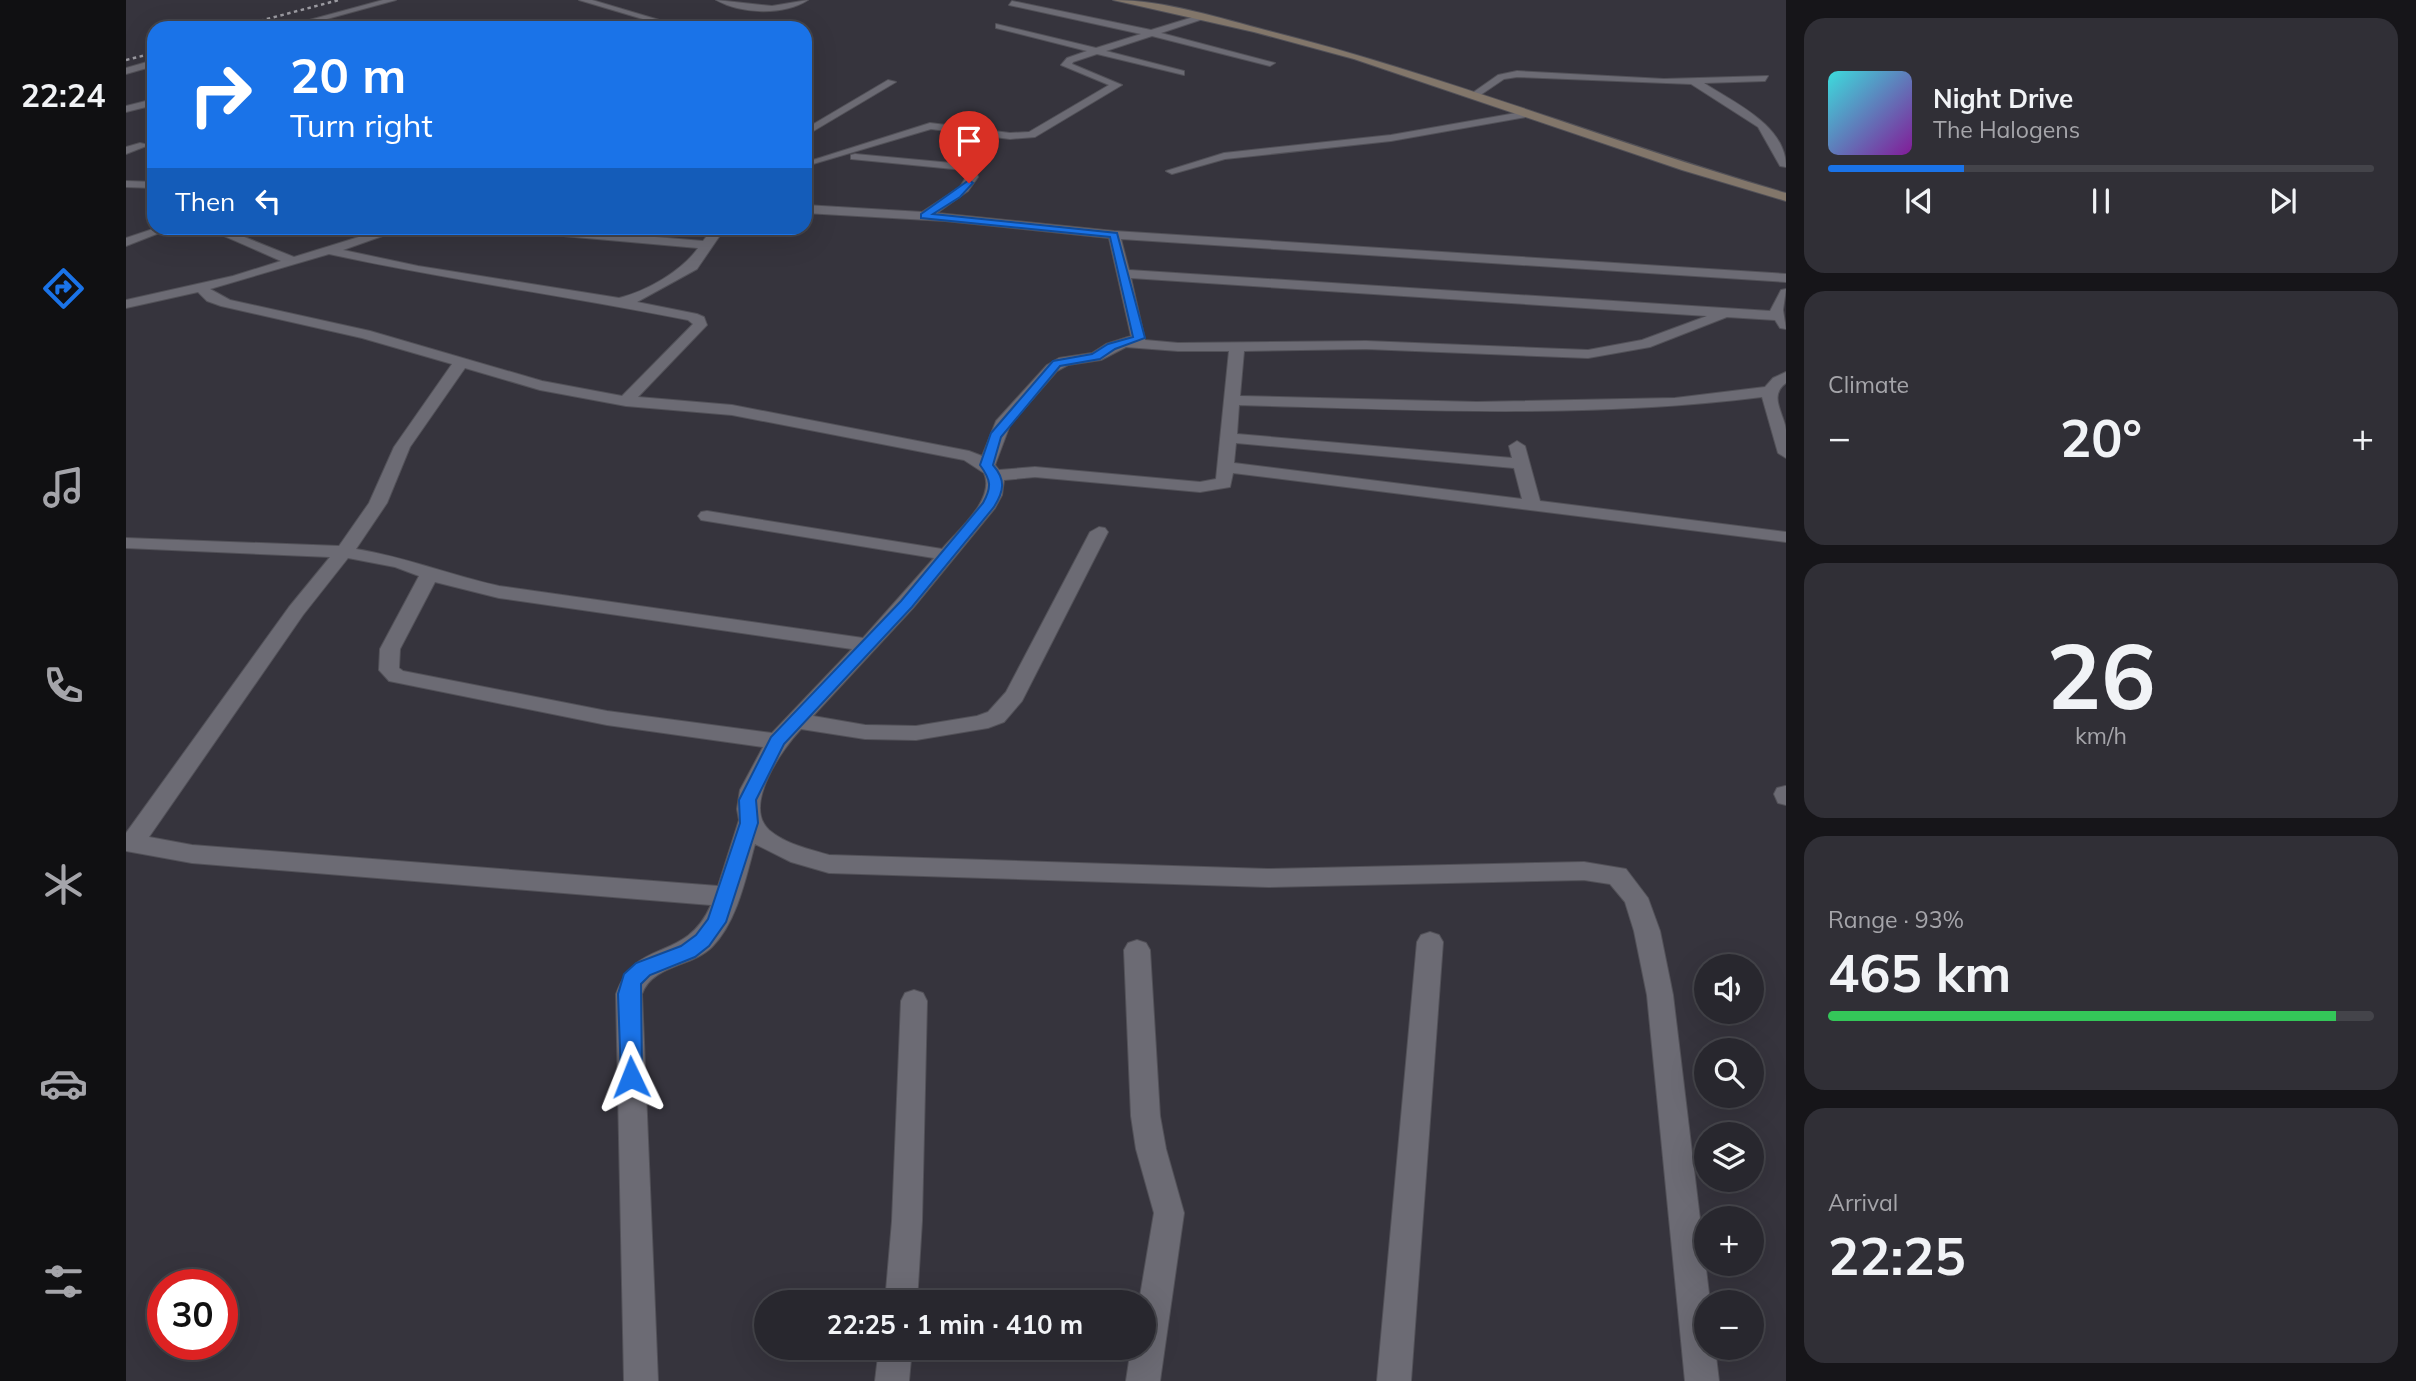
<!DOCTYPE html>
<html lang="en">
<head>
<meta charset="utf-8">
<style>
  :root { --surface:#28272e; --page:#302f36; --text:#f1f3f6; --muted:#a5a5aa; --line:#44444a; --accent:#1a73e8 }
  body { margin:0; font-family:Mulish,sans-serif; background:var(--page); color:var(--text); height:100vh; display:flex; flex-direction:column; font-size:26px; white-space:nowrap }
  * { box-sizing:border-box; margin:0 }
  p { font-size:23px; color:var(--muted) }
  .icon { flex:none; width:38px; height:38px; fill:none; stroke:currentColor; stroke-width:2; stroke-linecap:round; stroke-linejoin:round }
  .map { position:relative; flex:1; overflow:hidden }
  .panel { display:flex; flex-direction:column; gap:18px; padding:18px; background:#161519; width:630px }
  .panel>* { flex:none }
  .top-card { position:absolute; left:21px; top:21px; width:665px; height:214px; border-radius:21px; box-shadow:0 7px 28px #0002,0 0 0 2px var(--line); background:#1a73e8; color:#fff; overflow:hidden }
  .tools { position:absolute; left:1568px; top:954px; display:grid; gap:14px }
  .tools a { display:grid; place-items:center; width:70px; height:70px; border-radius:50%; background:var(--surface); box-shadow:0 7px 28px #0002,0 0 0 2px var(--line); font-size:35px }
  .speed { position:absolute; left:21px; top:1269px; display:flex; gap:14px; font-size:35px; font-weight:700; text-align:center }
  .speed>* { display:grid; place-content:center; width:91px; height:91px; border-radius:50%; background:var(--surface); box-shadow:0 7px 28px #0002,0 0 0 2px var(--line); line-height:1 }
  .speed .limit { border:10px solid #d22; background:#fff; color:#111 }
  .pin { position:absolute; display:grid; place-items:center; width:60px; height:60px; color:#fff; margin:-72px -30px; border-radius:50% 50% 50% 0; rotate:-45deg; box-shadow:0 0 7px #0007 }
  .pin .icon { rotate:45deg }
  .me { position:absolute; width:77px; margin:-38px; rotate:358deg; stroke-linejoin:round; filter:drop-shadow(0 0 5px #0008) }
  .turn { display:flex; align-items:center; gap:24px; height:147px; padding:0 28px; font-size:32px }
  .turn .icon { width:91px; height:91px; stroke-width:2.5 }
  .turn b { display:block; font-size:49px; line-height:60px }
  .then { display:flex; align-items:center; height:66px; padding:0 28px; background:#0003; gap:14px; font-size:26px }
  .big { font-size:52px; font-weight:700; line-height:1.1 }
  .panel .card { flex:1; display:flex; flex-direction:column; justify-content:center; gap:10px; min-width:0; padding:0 24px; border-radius:21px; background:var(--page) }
  .panel .dial { align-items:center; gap:0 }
  .dial b { font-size:91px; line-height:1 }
  .song { display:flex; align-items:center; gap:21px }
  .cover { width:84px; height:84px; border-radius:10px; background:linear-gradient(135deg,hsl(180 70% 55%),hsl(290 70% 35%)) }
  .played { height:7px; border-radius:4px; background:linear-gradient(90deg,var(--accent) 25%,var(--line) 25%) }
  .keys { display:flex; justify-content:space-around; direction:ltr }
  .heat { display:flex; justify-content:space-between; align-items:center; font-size:38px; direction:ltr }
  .charge { height:10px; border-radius:5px; background:linear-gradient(90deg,#34c759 93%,var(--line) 0) }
  .trip { position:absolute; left:628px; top:1290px; width:402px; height:70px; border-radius:35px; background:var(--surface); box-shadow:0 7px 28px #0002,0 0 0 2px var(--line); font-weight:700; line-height:70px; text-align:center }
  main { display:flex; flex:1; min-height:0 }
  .tab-bar { display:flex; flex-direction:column; width:126px; justify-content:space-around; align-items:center; background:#101012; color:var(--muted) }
  .tab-bar .icon { width:49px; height:49px }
  .tab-bar .active { color:var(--accent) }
  .tab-bar b { font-size:32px; color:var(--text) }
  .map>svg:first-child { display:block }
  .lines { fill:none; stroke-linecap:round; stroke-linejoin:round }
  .street-casing { stroke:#525158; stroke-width:2 }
  .secondary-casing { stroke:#525158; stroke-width:2 }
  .street { fill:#6c6b74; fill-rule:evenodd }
  .secondary { fill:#82766a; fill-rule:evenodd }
  .rail { stroke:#9b9aa1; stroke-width:2.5; stroke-dasharray:3.5 3.5; stroke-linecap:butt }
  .route { fill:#1a73e8; stroke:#114b97; stroke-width:2 }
</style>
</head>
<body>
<main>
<nav class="tab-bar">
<b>22:24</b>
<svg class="icon active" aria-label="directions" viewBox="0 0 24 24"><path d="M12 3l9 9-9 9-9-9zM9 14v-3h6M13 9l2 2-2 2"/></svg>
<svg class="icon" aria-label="music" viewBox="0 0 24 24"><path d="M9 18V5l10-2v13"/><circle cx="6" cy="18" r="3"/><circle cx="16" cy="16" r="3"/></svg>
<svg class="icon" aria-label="phone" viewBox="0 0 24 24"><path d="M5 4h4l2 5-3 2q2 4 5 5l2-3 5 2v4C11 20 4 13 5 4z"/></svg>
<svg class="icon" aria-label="climate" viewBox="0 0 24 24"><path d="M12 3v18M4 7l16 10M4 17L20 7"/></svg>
<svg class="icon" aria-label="car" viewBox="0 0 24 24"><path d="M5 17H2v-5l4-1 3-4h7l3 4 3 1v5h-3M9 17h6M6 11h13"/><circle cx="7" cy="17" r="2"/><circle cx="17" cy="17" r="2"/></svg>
<svg class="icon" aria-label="filters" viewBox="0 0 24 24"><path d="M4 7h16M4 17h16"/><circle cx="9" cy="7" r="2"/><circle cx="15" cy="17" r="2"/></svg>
</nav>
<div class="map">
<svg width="1660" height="1381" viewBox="0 0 1660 1381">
  <rect width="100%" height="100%" fill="#36343d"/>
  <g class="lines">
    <defs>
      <g id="street">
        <path d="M257,0H270L168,28H154Z"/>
        <path d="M453,0H466L560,28H547Z"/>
        <path d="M590,0L646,6L682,0C657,16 615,14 590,0Z"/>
        <path d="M886,1L1025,30L1074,15L1077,19L1035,33L1149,63L1144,66L1026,36L980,51L1058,71V75L971,54L947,62L946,64L996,85L909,137L884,139L805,129L687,164V160L804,123L884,133L903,132L983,85L935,65L941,58L961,51L870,28V24L970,48L1015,34L883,5Z"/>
        <path d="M28,60V66L0,74V68Z"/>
        <path d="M1391,71L1538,79L1642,76L1639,81L1578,83C1608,103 1660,125 1660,167L1654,166L1632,127L1565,84L1391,77L1378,79L1350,98L1342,96L1372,75Z"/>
        <path d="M762,80L770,82L679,136V129Z"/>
        <path d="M28,99V105L0,112V106Z"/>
        <path d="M1401,111L1405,116L1265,141L1099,159L1046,174L1040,171L1098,153L1265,135Z"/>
        <path d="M14,143L23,145L0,154V147Z"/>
        <path d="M729,154L847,165L852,177L842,191L811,213L988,231L1660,274V282L995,239L1003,270L1644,311L1655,290L1660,289L1657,310L1660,329L1654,328L1649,320L1601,317L1524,347L1462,358L1240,349L1118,351L1114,396L1351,402L1549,398L1639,387L1647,378L1660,372V383C1642,396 1658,413 1660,430C1660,439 1660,449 1660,458L1652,453L1636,397C1462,419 1288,410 1113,405L1111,434L1386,458L1383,446L1391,441L1399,446L1414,501L1660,532V542L1107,473L1104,487L1074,492L909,477L878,480L876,495L869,508L787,608L687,716L739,725L790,726L851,716L862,712L880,692L964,532L973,527L979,528L982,532L896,701L878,722L862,728L790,740L739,739L675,729C657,748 616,805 643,830C659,844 683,849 703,855L1142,869L1458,862L1500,869L1522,898L1534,931L1547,995L1584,1302H1580V1348H1589L1593,1381H1559L1521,995L1508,931L1499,902L1484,884L1458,880L1142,887L703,873L665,862L629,844C620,877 611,922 586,947C566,967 526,965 516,994L532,1381H498L490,994C510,936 559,964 585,905L66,863L0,851V833L163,607L204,557L0,548V538L213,546L243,503L268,447L326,364L236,338L95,306L81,301L72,292L0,308V300L107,276L155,261L80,228H96L168,257L262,228H279L217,250L292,266L493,298C521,291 556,271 572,248L426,235L422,234V228L577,241L587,228H599L571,269L511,302L571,314L578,317L581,325L512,397L606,405L843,451L856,456L870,421L921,365L933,358L966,353L980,344L1005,336L983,238L819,221L679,213V205L796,212L834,187L840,177L838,170L725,159V155ZM203,254C322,280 443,296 562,320L567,324L496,396L416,381L244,331L104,300L84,289ZM1005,278L1581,316L1516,340L1462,350L1240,341L1052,343L1019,340ZM1000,347L1052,351H1103L1090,479L1074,482L909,467L873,470L869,465L884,425L931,371L942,365L975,360ZM339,368L414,390L500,406L606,415L838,460L858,473C870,499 831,531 816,549L581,511L575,512L572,516L575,520L581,521L808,558L737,638L373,586C324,575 279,557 230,549L261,503L284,447ZM1110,443L1388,468L1396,499L1108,463ZM222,558L269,567L293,576L254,649L253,670L263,681L481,725L637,747L614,790L611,809L613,820L592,886L66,845L23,837L177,615ZM309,582L373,598L726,649L646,733L481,711L277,671L273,668L274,649Z"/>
        <path d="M0,181L28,182V188L0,187Z"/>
        <path d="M30,228H46L0,246V238Z"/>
        <path d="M1659,786H1660V805L1652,803L1648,794L1651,788Z"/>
        <path d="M1304,932L1313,935L1317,942L1285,1381H1251L1291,942L1295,935Z"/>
        <path d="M1011,940L1020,943L1024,950L1034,1116L1040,1149L1058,1213L1034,1381H1000L1005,1348H1018V1302H1013L1028,1213L1010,1149L1005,1116L998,950L1002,943Z"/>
        <path d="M788,990L797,993L801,1001L796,1221L791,1302H759L766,1221L775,1001L779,993Z"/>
        <path d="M753,1348H786L783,1381H749Z"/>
      </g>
      <path id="secondary" d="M987,0C1038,0 1093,18 1143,31C1318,75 1486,143 1660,193V201L1556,170L1228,59L1128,32Z"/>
    </defs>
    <use href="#street" class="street-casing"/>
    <use href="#secondary" class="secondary-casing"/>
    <use href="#street" class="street"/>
    <use href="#secondary" class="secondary"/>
    <g class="rail">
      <path d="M107,28L213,0"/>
      <path d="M0,60L28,53"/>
    </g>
  </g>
  <path class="route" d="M843,180L847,183L834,197L807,214L991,233L1019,338L989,349L974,359L934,366L875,437L867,465C880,480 878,491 868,507L786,607L658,744L630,800L632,823L600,922L583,946L569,957L524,975L515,984L516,1077L513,1083L505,1086L498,1083L495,1077L492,994L498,974L510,963L555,946L570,935L582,919L614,823L613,800L645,737L775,601L857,503C866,487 865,480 854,465L865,433L927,361L966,354L982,344L1007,337L984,237L795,218V214Z"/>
</svg>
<div class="tools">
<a><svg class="icon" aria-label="sound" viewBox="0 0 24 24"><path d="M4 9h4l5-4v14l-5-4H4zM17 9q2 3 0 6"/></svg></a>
<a><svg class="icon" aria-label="search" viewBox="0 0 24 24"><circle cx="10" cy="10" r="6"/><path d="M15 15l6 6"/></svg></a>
<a><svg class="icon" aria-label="layers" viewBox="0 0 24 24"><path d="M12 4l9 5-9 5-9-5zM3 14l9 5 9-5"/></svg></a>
<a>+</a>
<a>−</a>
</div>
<div class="speed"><div class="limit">30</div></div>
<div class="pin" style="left:843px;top:183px;background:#d93025"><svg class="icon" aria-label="arrive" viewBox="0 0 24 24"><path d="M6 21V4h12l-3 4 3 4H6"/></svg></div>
<svg class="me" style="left:505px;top:1077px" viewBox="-20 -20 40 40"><path d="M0-17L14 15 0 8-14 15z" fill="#1a73e8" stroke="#fff" stroke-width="4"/></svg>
<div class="trip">22:25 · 1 min · 410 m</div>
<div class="top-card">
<div class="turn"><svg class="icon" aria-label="right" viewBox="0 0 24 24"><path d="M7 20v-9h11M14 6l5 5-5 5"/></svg><div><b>20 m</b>Turn right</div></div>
<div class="then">Then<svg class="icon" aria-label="left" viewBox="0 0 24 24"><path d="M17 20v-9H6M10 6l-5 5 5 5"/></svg></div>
</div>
</div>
<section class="panel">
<div class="card">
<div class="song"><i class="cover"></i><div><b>Night Drive</b><p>The Halogens</p></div></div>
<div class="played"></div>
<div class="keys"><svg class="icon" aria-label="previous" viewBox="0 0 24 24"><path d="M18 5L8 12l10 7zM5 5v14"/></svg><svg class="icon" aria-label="pause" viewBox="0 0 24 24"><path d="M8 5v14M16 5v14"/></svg><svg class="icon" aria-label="next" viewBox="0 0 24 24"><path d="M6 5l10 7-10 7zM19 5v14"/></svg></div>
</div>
<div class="card"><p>Climate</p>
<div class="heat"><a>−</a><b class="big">20°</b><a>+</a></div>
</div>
<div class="card dial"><b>26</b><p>km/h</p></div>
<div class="card"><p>Range · 93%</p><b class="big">465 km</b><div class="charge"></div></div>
<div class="card"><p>Arrival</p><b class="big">22:25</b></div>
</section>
</main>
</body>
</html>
